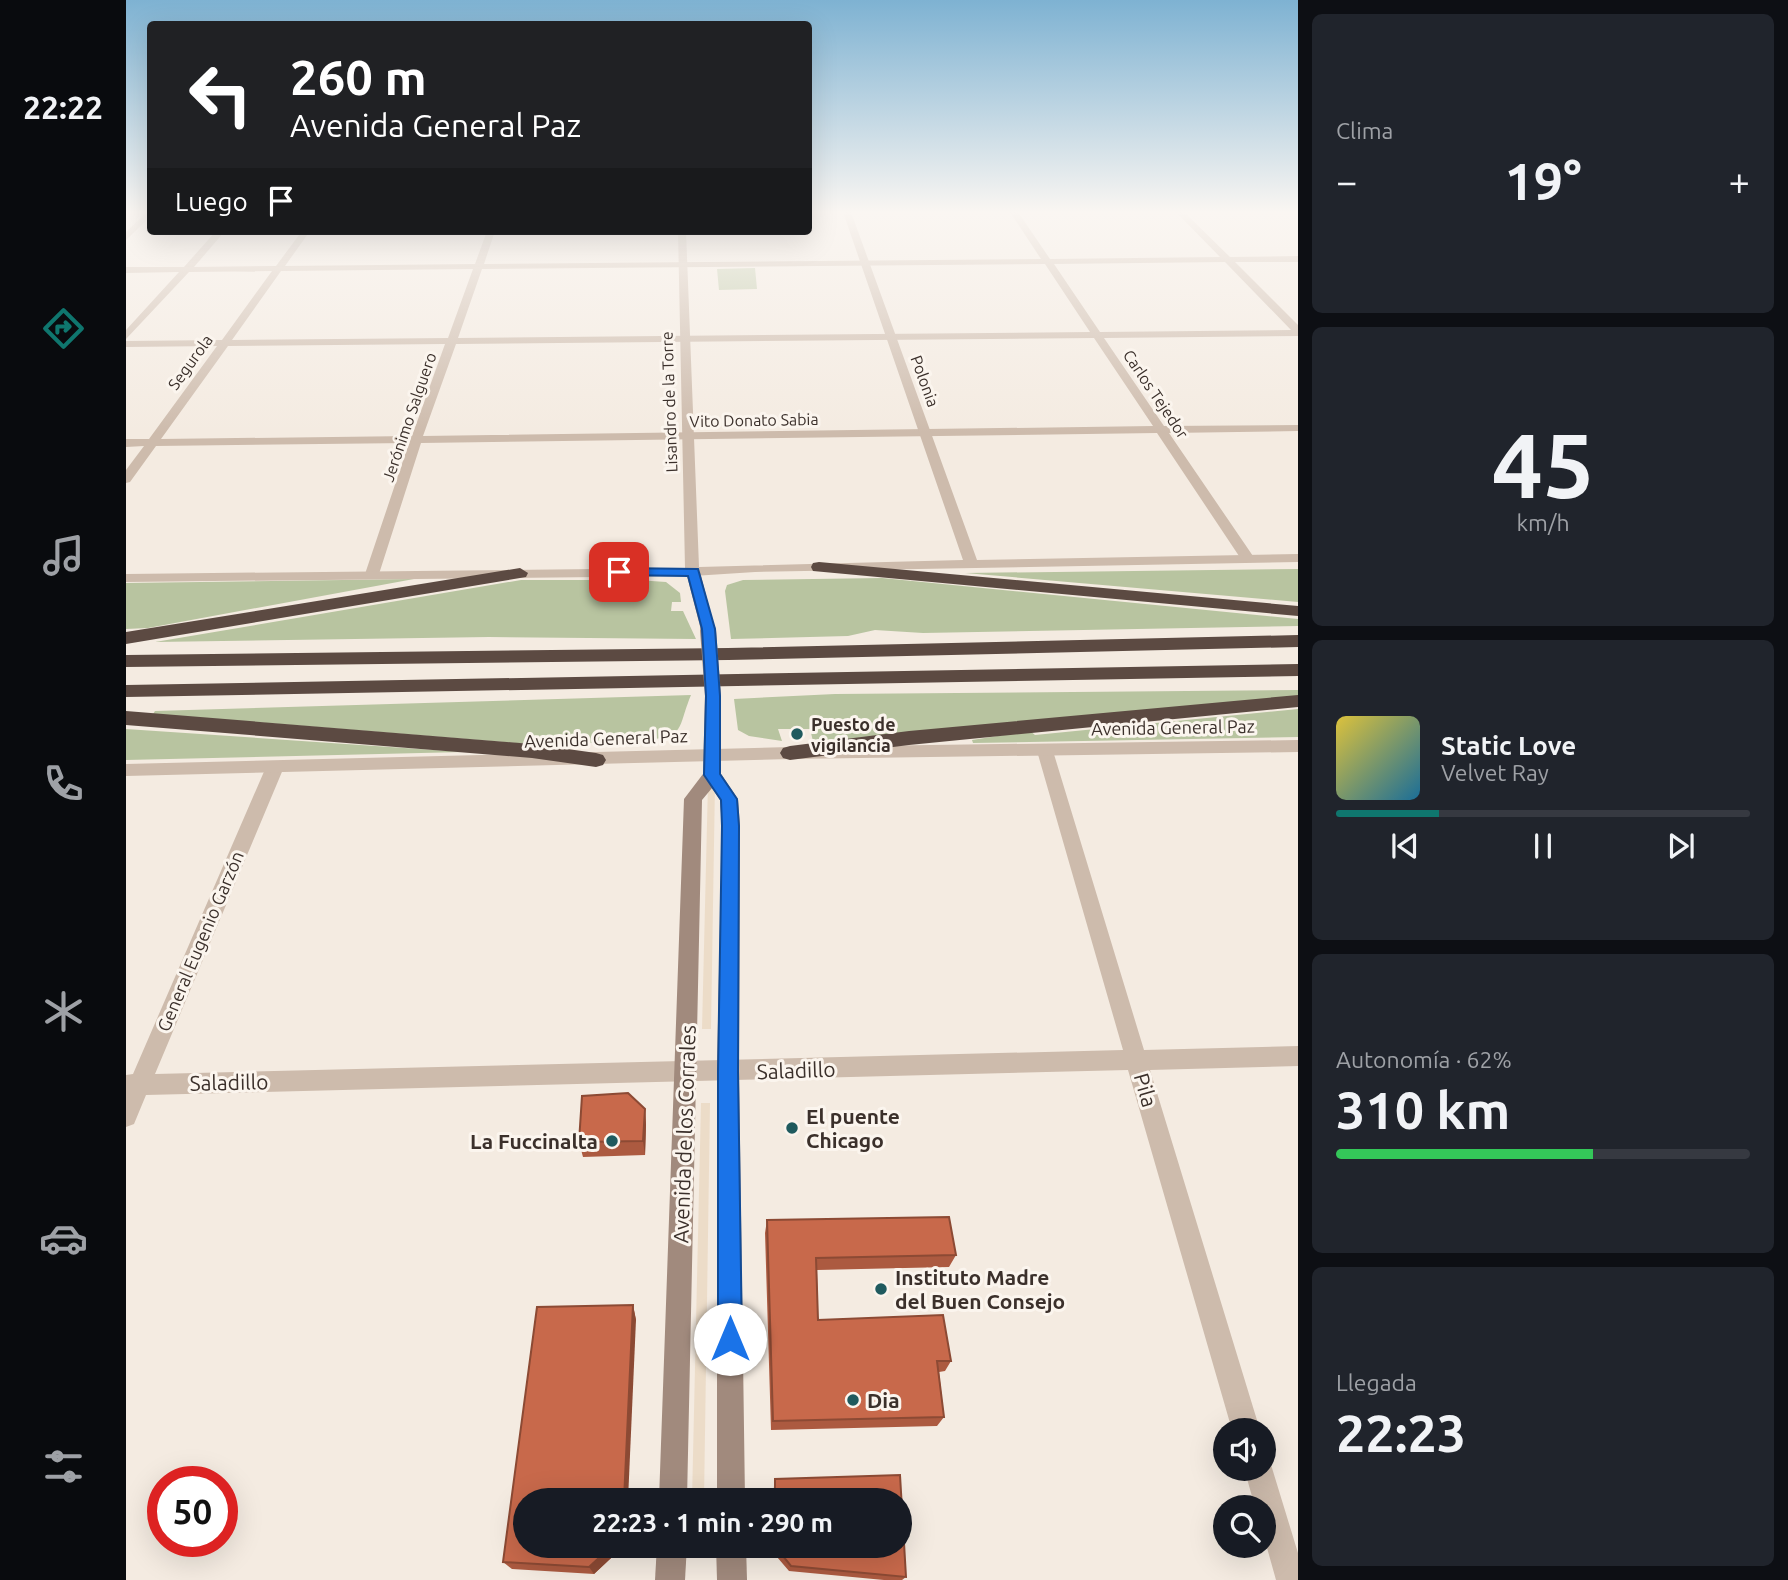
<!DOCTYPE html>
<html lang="es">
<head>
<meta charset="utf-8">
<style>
  :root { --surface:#171b24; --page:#20242c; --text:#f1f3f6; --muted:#9ea1a6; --line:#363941; --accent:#0f766e }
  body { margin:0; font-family:Ubuntu,sans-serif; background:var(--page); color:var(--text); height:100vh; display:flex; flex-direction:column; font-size:26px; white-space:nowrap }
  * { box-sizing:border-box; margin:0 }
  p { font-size:23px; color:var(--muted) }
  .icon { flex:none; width:38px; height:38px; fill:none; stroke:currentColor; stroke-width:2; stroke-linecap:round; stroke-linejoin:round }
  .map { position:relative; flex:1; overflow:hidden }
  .details { display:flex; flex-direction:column; gap:14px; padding:14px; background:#0d0f14; width:490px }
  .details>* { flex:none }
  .guide { position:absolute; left:21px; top:21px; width:665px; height:214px; border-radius:7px; box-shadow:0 7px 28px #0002; background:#202124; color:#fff; overflow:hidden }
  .buttons { position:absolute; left:1087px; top:1418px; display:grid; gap:14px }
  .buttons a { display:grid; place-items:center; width:63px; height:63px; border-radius:50%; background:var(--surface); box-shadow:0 7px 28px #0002; font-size:35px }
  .speed { position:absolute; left:21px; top:1466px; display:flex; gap:14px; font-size:35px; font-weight:700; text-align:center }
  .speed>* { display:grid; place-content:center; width:91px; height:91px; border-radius:50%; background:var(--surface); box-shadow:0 7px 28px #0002; line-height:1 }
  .speed .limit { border:10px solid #d22; background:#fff; color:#111 }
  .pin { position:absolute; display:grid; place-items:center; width:60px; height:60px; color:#fff; margin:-30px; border-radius:14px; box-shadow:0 4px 10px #0006 }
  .me { position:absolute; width:77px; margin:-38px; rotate:0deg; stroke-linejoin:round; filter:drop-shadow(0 0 5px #0008) }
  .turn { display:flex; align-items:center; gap:24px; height:147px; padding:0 28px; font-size:32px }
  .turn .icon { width:91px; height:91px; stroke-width:2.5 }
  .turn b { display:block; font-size:49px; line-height:60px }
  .then { display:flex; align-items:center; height:66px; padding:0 28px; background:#0003; gap:14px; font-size:26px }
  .big { font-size:52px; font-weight:600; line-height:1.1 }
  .details .tile { flex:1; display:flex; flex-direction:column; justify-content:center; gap:10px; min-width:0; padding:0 24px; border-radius:10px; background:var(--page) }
  .details .dial { align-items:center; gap:0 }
  .dial b { font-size:91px; line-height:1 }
  .song { display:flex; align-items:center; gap:21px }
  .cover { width:84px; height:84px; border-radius:10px; background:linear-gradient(135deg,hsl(50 70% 55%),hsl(200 70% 35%)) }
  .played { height:7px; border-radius:4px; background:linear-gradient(90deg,var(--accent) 25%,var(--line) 25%) }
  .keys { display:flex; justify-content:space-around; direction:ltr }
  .heat { display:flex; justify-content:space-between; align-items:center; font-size:38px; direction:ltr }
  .charge { height:10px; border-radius:5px; background:linear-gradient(90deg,#34c759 62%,var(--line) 0) }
  .trip { position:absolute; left:387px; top:1488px; width:399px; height:70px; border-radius:35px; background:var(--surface); box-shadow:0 7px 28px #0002; font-weight:600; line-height:70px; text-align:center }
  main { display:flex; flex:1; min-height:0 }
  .dock { display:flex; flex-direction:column; width:126px; justify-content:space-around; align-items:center; background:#090b0e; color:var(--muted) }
  .dock .icon { width:49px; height:49px }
  .dock .on { color:var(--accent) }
  .dock b { font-size:32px; color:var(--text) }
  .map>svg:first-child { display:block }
  .green { fill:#b8c4a0 }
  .plaza { fill:#ecdcc8 }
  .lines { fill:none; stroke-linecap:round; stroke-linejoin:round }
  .minor { fill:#cdbbac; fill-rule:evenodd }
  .tertiary { fill:#cdbbac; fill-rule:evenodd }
  .secondary { fill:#a18a7d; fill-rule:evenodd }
  .motorway { fill:#5c4a42; fill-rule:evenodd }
  .secondary-bridge { stroke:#a18a7d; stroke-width:16 }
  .wall { fill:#ac5a40 }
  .shaded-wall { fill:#8c4a34 }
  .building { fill:#c8694b; stroke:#8c4a34; stroke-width:2 }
  .route { fill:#1a73e8; stroke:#114b97; stroke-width:2 }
  .poi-dot { fill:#1f5a5e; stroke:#fbf5ee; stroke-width:2.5 }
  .labels { text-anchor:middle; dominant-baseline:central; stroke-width:6; stroke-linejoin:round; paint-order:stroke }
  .far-street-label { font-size:16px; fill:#3b302b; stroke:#fbf5ee }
  .poi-label { font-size:18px; font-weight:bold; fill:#3b302b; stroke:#fbf5ee; text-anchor:start }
  .street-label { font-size:18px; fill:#3b302b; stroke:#fbf5ee }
  .near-street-label { font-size:21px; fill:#3b302b; stroke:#fbf5ee }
  .near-poi-label { font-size:21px; font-weight:bold; fill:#3b302b; stroke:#fbf5ee; text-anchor:start }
</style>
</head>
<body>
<main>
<nav class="dock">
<b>22:22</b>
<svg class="icon on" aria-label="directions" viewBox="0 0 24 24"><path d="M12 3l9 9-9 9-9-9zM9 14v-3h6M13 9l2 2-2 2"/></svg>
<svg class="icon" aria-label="music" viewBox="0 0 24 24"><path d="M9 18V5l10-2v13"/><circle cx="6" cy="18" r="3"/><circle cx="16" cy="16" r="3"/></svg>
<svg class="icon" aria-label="phone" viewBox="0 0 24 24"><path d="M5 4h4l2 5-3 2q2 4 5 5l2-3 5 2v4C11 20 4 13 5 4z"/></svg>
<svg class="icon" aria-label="climate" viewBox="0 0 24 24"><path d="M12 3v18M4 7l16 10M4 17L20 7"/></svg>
<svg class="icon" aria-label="car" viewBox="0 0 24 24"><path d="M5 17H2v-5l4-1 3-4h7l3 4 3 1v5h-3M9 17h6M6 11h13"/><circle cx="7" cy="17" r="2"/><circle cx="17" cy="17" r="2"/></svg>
<svg class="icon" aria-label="filters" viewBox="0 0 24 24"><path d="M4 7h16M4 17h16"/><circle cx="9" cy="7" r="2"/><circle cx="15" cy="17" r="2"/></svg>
</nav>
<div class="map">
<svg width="1172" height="1580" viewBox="0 0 1172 1580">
  <rect width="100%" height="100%" fill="#f4ebe1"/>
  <g class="green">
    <path d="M629,268L631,289L593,290L591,269Z"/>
    <path d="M1172,569V602L839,573Z"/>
    <path d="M756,578L1172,619V626L797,633L749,630L722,636L605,639L599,591L601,585L617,580Z"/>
    <path d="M288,579L22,628L0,629V583Z"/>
    <path d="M395,580H511L540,582L554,593L555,602H546L545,611H557L570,639L363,637L29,642Z"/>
    <path d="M1172,690V696L701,741H687L684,729H652L656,741L623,736L612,730L608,699L709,694Z"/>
    <path d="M565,695C551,729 560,737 519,740L518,743H390L27,714L29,711Z"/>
    <path d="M1172,709V737L847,743L846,740L904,731L909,735Z"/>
    <path d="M0,729L337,752L0,760Z"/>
  </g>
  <g class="plaza">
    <path d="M582,783H589L585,1029H576Z"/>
    <path d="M575,1103H584L578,1500H566Z"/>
  </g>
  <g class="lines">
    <g class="minor">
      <path d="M21,212H24V217L0,240V232Z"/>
      <path d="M884,212H892L924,259L1094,257L1050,212H1058L1104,257L1172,256V262H1109L1172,325V336L978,338L1038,426L1172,425V431L1043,433L1129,559L1127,562H1117L1031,433L295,443L253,574L246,578L239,574L283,443L30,446L4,482L0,483V470L18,446L0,447V439H23L91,346L0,347V341L96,340L146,271L63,272L0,339V330L53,272L0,273V267H58L90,231H99L68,267L150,266L176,231H184L159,266L349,264L361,231H369L358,264L915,259ZM1099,262L1165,330L974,332L928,264ZM919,264L964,332L332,338L356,269ZM347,269L322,338L106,340L155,271ZM968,338L1027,426L297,436L330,344ZM319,344L286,436L35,439L102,346Z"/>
      <path d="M919,745L927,751L1018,1050L1172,1046V1066L1024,1070L1134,1430H1106L1002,1070L20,1095L8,1124L0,1127V1075L7,1074L140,767L149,761L158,767L29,1074L997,1050L911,751Z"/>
      <path d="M1138,1456L1142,1458L1146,1468L1172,1553V1580H1150L1138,1537V1507H1129L1118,1468H1138Z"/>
    </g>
    <g class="tertiary">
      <path d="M717,212H725L851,560L1172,554V562L629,572L567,576L0,582V574L559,568L552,231H560L573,567L837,560Z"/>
      <path d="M1172,740V752L664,759L0,776V764L664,747Z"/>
    </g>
    <g class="secondary">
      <path d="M567,568L574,572L589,630L587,633H577L575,630L560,572Z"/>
      <path d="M587,691L595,696V774L612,799L614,826L613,1071L619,1500H591V1071L596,826L594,800L586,788L576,800L561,1500H533L558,799L577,774L579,696Z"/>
      <path d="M531,1545H561L559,1580H529Z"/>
      <path d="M590,1545H620L621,1580H591Z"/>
    </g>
    <g class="motorway">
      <path d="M693,562L1172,606V616L687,571L685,567L687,563Z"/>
      <path d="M394,568L402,573L400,577L0,644V632Z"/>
      <path d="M1172,635V647L602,660L0,667V655L602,648Z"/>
      <path d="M1172,664V676L0,697V685Z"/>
      <path d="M1172,695V707L783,745L664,760L657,758L654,753L657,748L664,746L783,731Z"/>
      <path d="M0,711L406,744L470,753L477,755L480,760L477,765L470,767L406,758L0,725Z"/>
    </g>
    <path class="secondary-bridge" d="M582,630L587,696"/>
  </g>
  <g class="wall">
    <path d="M519,1109L520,1125L519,1155L457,1157L453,1142Z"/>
    <path d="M641,1220L830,1255L823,1267L691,1270L692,1320L825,1361L819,1371L813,1372L818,1417L811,1426L645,1430L639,1233Z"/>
    <path d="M507,1305L510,1320L399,1545H499L468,1574L386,1569L377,1562Z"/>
    <path d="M774,1475L780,1577L776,1580H758L663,1571L645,1550L646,1545H774V1500H647L648,1486L649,1479Z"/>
  </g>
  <g class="shaded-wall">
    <path d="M519,1109L520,1125L519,1155L517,1141Z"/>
    <path d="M507,1305L510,1320L502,1500H498Z"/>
    <path d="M487,1545H499L468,1574L463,1567Z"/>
  </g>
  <g class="building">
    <path d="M502,1093L519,1109L517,1141L453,1142L456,1096Z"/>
    <path d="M823,1217L830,1255L690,1258L692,1320L817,1315L825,1361H811L818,1417L647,1421L641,1220Z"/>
    <path d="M507,1305L498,1500H399V1545H487L463,1567L377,1562L411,1307Z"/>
    <path d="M774,1475L780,1577L665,1566L648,1545H774V1500H649V1479Z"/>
  </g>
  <linearGradient id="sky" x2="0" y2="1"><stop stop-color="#7eb2d2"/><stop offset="0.49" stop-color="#faf6f2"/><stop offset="1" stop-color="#faf6f2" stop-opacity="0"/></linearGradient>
  <rect width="1172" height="433" fill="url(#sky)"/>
  <path class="route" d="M493,568L572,569L589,629L594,696V774L611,799L613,826L612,1072L616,1339L612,1348L604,1351L595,1348L592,1339V1072L596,826L595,800L578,775L580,696L576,629L562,576L488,575L486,572Z"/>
  <g class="poi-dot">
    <circle cx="671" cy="734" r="7"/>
    <circle cx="666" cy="1128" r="7"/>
    <circle cx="486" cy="1141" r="7"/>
    <circle cx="755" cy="1289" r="7"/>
    <circle cx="727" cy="1400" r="7"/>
  </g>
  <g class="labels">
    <g class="far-street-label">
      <text transform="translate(64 362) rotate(-54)">Segurola</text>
      <text transform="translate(799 381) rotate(70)">Polonia</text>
      <text transform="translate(1030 394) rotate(56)">Carlos Tejedor</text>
      <text transform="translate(543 402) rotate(-92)">Lisandro de la Torre</text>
      <text transform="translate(283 417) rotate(-71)">Jerónimo Salguero</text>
      <text transform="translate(628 420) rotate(-1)">Vito Donato Sabia</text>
    </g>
    <g class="poi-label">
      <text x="685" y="724">Puesto de<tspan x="685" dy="21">vigilancia</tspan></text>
    </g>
    <g class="street-label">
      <text transform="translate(1047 727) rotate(-1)">Avenida General Paz</text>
      <text transform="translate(480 738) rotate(-2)">Avenida General Paz</text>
      <text transform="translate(74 941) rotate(-67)">General Eugenio Garzón</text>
    </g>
    <g class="near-street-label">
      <text transform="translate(670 1070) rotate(-2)">Saladillo</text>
      <text transform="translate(103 1082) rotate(-1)">Saladillo</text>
      <text transform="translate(1020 1090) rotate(74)">Pila</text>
      <text transform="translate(558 1134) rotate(-88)">Avenida de los Corrales</text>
    </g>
    <g class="near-poi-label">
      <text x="680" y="1116">El puente<tspan x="680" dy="24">Chicago</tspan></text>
      <text x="472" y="1141" text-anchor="end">La Fuccinalta</text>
      <text x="769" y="1277">Instituto Madre<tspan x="769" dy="24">del Buen Consejo</tspan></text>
      <text x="741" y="1400">Dia</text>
    </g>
  </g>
</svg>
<div class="buttons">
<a><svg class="icon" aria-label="sound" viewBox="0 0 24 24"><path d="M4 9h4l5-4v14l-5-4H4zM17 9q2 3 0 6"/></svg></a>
<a><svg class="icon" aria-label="search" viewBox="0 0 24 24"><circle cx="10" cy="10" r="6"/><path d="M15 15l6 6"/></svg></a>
</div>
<div class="speed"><div class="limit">50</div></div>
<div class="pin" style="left:493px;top:572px;background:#d93025"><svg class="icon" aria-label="arrive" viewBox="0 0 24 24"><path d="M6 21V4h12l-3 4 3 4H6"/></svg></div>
<svg class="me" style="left:604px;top:1339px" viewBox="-20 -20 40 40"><circle r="19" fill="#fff"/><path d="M0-13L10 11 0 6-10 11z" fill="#1a73e8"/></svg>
<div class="trip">22:23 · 1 min · 290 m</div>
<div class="guide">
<div class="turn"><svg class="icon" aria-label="left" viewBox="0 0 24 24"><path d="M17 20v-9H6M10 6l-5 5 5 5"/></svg><div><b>260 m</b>Avenida General Paz</div></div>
<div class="then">Luego<svg class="icon" aria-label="arrive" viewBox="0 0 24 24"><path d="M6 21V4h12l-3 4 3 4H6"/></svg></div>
</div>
</div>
<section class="details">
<div class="tile"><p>Clima</p>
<div class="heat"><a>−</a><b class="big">19°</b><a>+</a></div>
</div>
<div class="tile dial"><b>45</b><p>km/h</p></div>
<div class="tile">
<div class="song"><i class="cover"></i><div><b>Static Love</b><p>Velvet Ray</p></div></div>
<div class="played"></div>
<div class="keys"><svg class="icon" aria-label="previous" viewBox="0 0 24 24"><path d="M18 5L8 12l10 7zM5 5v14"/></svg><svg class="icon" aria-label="pause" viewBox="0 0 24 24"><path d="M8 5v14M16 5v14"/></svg><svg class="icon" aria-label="next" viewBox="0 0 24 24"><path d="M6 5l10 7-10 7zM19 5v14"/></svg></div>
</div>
<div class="tile"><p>Autonomía · 62%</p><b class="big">310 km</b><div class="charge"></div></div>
<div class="tile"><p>Llegada</p><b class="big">22:23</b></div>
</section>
</main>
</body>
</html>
